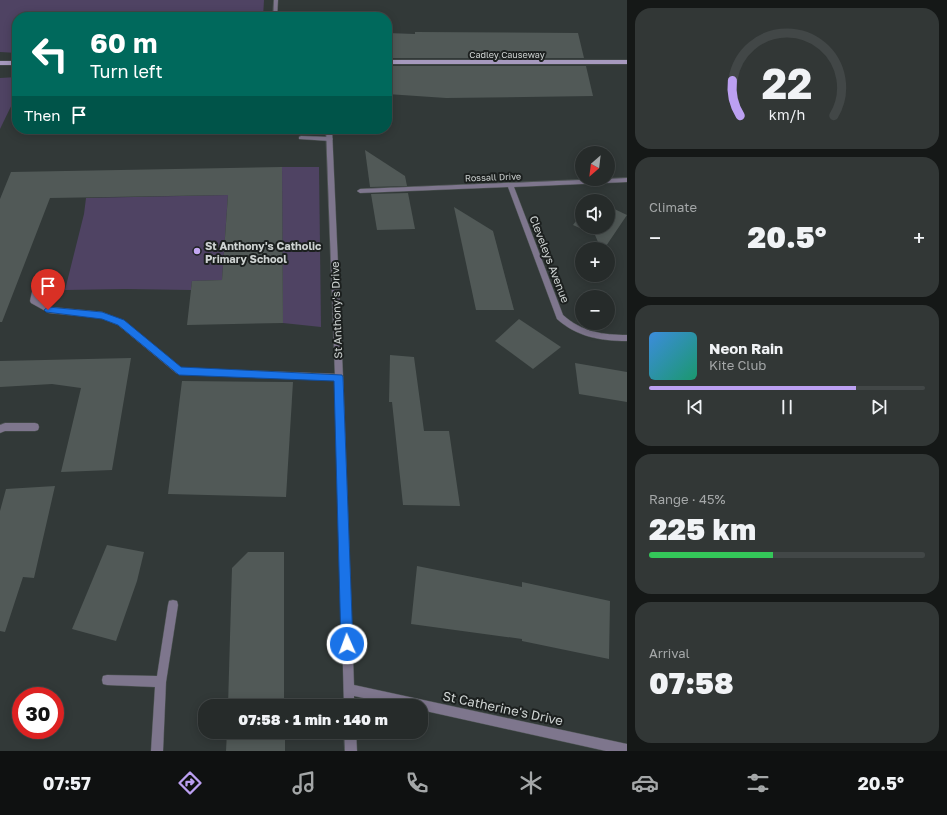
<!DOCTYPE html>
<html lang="en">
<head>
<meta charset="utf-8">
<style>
  :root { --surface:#262b2a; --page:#323736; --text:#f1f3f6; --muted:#a4a7a8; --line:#424747; --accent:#bca0f2 }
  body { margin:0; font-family:"Golos Text",sans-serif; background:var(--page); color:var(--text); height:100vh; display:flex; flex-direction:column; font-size:15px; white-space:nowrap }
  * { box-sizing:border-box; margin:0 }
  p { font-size:13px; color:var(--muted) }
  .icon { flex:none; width:22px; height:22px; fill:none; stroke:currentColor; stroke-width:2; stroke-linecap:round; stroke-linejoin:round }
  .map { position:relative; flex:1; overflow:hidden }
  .details { display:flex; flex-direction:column; gap:8px; padding:8px; background:#151817; width:320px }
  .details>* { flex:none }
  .guide { position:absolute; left:12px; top:12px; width:380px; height:122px; border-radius:16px; box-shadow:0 2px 10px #0003,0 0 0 1px var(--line); background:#00695c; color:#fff; overflow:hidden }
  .needle { width:26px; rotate:208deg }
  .fabs { position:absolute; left:575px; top:146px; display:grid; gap:8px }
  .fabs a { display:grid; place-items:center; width:40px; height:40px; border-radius:50%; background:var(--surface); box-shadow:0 2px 10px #0003,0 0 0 1px var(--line); font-size:20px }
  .speed { position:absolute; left:12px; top:687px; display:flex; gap:8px; font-size:20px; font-weight:700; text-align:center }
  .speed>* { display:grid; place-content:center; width:52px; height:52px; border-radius:50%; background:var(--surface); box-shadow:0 2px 10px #0003,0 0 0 1px var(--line); line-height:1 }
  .speed .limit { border:6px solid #d22; background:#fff; color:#111 }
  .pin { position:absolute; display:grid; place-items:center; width:34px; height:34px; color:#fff; margin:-41px -17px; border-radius:50% 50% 50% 0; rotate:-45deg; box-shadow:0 0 4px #0007 }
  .pin .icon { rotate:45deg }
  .me { position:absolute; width:44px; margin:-22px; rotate:358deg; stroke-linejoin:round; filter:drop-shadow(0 0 3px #0008) }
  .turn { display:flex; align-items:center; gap:14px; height:84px; padding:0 12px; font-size:18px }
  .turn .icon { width:52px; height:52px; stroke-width:2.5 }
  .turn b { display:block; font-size:28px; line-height:34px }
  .then { display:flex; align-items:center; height:38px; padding:0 12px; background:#0003; gap:8px; font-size:15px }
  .big { font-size:30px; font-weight:800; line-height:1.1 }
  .details .tile { flex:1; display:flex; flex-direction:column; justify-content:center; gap:6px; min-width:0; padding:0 14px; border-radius:16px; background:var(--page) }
  .details .dial { align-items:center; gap:0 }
  .dial svg { height:104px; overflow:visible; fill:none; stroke:var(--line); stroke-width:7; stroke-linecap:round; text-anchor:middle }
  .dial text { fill:var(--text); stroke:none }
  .song { display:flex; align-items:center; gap:12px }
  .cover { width:48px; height:48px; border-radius:6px; background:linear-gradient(135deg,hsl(210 70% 55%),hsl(160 70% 35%)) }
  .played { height:4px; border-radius:2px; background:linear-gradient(90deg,var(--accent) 75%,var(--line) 75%) }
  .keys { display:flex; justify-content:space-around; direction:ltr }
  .heat { display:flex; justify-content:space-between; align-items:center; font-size:22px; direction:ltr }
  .charge { height:6px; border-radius:3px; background:linear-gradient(90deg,#34c759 45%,var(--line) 0) }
  .trip { position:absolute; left:198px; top:699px; width:230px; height:40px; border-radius:16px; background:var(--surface); box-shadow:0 2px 10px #0003,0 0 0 1px var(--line); font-weight:800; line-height:40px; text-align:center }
  .tab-bar { display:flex; height:64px; justify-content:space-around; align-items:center; background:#0f1111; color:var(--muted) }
  .tab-bar .icon { width:28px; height:28px }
  .tab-bar .current { color:var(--accent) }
  .tab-bar b { font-size:18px; color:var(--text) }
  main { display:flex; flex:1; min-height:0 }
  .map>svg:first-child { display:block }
  .green { fill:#4f4363 }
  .building { fill:#515957 }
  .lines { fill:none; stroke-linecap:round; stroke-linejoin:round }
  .lane-casing { stroke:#4e5554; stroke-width:1 }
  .street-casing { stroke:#4e5554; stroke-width:1 }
  .secondary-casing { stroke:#4e5554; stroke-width:1 }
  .lane { fill:#7e768d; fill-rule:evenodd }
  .street { fill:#7e768d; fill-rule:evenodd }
  .secondary { fill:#a699be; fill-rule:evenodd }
  .route { fill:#1a73e8; stroke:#114b97 }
  .poi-dot { fill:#c3a7f2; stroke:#1c201f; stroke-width:1.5 }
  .labels { text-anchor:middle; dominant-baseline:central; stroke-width:4; stroke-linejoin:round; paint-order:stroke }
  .far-street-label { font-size:9px; fill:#ced3d2; stroke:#1c201f }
  .poi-label { font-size:11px; font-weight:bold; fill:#ced3d2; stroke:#1c201f; text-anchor:start }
  .street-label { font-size:11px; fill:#ced3d2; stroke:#1c201f }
  .near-street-label { font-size:13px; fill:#ced3d2; stroke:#1c201f }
</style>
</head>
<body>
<main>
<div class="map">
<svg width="627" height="751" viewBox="0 0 627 751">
  <rect width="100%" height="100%" fill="#323938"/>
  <g class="green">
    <path d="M0,0H264L263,17H17V53L0,52Z"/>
    <path d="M17,77V94L0,129V78Z"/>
    <path d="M282,167H319L321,327L283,323Z"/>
    <path d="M228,195L222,280L192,281L191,290L126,289L65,290L84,214L86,198Z"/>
  </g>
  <g class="building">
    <path d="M415,32L578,33L584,58H387V33L415,34Z"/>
    <path d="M387,66H586L593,96L446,98L387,94Z"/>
    <path d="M365,150L405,176L407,186L370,187Z"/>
    <path d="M282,167L283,323L187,325L192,281L222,280L228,195L50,198L2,322H0V199L11,172Z"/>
    <path d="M408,193L415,229L377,230L371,194Z"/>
    <path d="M608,206L627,215L604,249H601L595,235L573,225L582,213V227H608Z"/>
    <path d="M454,207L493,231L514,310H476Z"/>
    <path d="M519,319L561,347L533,369L495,341Z"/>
    <path d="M390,355L414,357L424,431H449L460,506L403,505L392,402H389Z"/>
    <path d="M131,358L112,470L61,472L81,388L52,384L0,387V361Z"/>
    <path d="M575,363L627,372V402L579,394Z"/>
    <path d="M182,381L293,382L286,497L168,494Z"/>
    <path d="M55,486L34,578L23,577L5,632L0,631V511L6,489Z"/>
    <path d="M107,545L144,552L137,581L116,641L72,629Z"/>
    <path d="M248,552H284V706H228L232,568Z"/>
    <path d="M417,566L522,587V582L610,601L609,659L522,641V639L411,624Z"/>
    <path d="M227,732H285V751H226Z"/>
  </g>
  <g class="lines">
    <defs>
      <g id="lane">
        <path d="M301,136L330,137L333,139L330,141L299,139V137Z"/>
        <path d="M40,271L44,274L38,300L50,307L102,312L124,321L181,368L339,374L342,375L343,377L342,379L339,380L179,374L176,373L118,325L101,318L49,313L31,303L30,301L36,274Z"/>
      </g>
      <g id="street">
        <path d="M274,0H278L277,17H273Z"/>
        <path d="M326,129H332L343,377L354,685L627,744V751H606L421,710V706H402L354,696V706H344L335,377Z"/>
        <path d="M627,178V182L514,187L563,315C582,332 603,335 627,335V341C601,341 577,337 557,319L508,187L360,193L357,191L360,189Z"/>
        <path d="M5,423H35L38,424L39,427L38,430L35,431H5L0,433V425Z"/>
        <path d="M173,600L177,601L178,605L166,682L163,751H151L155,687L107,685L103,684L102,680L103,676L107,675L157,676L168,605L169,601Z"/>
        <path d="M344,732H356L357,751H345Z"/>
      </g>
      <g id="secondary">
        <rect x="387" y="60" width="240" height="4"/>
        <rect x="0" y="61" width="17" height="4"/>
      </g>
    </defs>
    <use href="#lane" class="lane-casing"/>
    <use href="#street" class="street-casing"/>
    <use href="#secondary" class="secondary-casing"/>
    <use href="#lane" class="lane"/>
    <use href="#street" class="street"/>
    <use href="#secondary" class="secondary"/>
  </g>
  <path class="route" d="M48,307L102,312L124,320L181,367L342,375L343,377L353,644L351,648L347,650L343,648L341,644L334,381L179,375L118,325L102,319L46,312L44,310Z"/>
  <circle class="poi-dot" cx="197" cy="251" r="4"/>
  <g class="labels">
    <g class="far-street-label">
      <text x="507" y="54">Cadley Causeway</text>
      <text transform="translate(493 177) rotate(-2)">Rossall Drive</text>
    </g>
    <g class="poi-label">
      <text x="205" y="245">St Anthony's Catholic<tspan x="205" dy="13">Primary School</tspan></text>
    </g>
    <g class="street-label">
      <text transform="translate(550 259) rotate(69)">Cleveleys Avenue</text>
      <text transform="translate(336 310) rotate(-92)">St Anthony's Drive</text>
    </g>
    <g class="near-street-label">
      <text transform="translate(503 708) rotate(12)">St Catherine's Drive</text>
    </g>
  </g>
</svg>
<div class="fabs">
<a><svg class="needle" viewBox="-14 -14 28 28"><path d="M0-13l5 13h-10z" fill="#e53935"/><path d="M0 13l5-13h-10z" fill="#a4a7a8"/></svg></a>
<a><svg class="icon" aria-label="sound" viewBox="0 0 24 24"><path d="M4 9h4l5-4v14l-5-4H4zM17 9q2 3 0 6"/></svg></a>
<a>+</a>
<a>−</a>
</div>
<div class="speed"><div class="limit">30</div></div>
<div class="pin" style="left:48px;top:310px;background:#d93025"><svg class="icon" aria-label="arrive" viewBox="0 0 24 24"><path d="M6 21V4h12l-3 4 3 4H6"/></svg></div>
<svg class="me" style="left:347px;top:644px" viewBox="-20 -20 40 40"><circle r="17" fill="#1a73e8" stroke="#fff" stroke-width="3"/><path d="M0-11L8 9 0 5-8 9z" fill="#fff"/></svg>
<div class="trip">07:58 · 1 min · 140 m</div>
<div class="guide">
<div class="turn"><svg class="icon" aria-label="left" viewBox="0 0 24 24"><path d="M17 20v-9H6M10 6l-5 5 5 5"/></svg><div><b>60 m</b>Turn left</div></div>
<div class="then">Then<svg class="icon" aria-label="arrive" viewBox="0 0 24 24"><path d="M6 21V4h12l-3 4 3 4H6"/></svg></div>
</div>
</div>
<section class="details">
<div class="tile dial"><svg viewBox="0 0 100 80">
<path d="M14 69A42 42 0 1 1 86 69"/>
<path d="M14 69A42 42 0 0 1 8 42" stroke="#bca0f2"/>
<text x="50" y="56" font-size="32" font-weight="700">22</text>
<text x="50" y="72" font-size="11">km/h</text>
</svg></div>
<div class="tile"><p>Climate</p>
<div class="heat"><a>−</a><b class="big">20.5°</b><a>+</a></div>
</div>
<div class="tile">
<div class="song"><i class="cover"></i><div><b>Neon Rain</b><p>Kite Club</p></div></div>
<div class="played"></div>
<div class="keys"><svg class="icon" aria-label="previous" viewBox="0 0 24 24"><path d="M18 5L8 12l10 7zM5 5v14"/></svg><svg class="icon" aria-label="pause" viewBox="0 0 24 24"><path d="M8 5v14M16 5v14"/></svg><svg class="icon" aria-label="next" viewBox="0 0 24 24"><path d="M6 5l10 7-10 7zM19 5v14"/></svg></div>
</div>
<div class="tile"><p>Range · 45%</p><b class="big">225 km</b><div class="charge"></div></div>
<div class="tile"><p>Arrival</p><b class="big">07:58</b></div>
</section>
</main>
<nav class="tab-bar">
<b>07:57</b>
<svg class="icon current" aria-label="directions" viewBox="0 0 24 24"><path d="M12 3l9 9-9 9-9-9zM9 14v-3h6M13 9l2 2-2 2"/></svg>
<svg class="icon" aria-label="music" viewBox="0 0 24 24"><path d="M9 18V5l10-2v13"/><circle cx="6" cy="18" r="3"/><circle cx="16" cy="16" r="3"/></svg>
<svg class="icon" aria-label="phone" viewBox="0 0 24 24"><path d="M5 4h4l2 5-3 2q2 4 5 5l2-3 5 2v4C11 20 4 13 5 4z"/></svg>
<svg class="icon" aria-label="climate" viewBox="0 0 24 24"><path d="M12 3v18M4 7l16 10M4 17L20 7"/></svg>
<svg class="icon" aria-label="car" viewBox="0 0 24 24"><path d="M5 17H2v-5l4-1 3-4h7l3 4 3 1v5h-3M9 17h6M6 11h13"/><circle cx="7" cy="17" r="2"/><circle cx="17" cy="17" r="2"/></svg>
<svg class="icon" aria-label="filters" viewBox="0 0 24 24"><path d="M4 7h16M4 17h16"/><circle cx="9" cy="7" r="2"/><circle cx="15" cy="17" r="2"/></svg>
<b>20.5°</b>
</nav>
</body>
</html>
